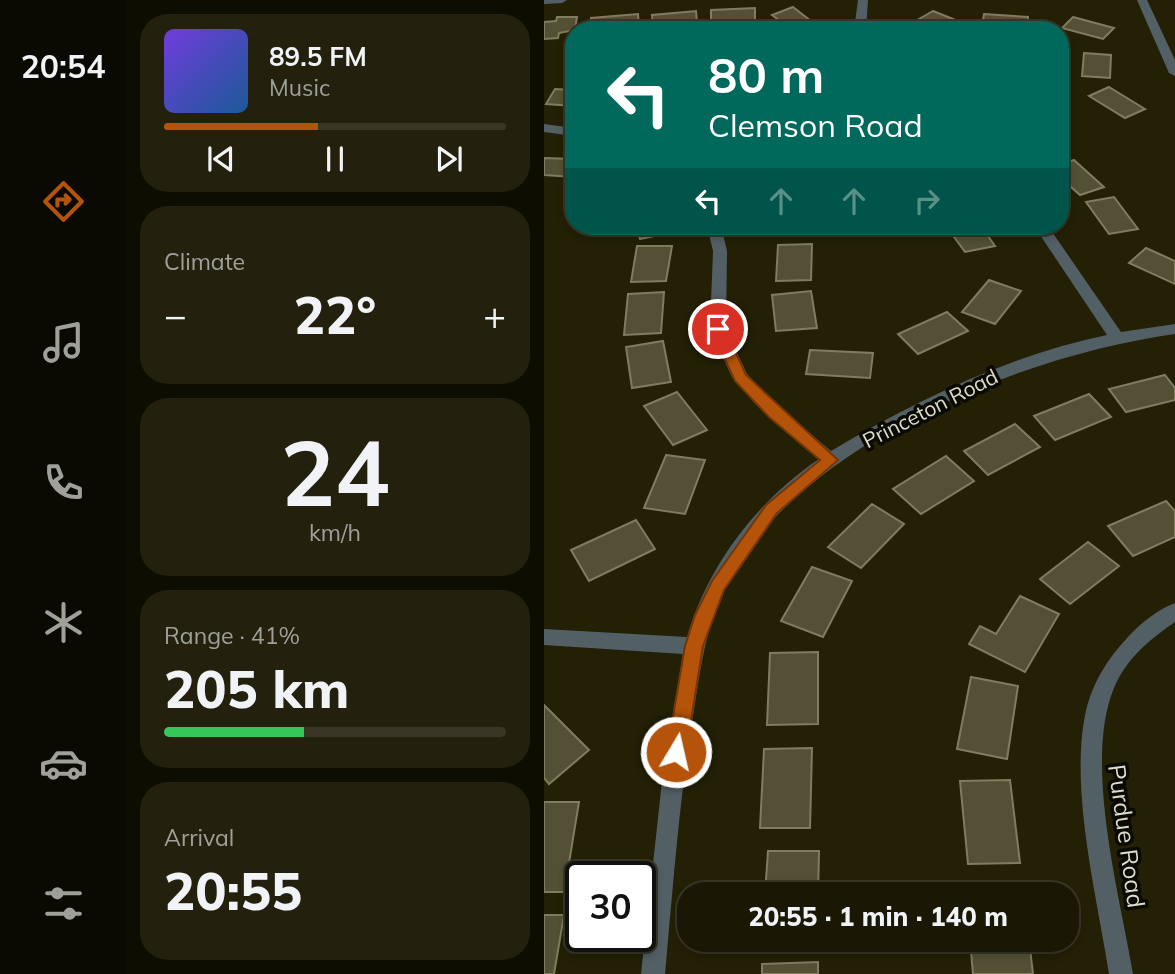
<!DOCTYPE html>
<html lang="en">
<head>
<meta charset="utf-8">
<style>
  :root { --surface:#1a1804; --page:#23210e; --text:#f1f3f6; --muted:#9fa09a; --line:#383726; --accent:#b45309 }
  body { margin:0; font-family:Mulish,sans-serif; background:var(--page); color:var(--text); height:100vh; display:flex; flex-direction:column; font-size:26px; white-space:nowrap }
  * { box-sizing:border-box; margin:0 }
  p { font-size:23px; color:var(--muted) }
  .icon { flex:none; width:38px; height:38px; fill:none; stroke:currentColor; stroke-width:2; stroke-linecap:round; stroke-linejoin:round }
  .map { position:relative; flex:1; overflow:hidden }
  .side { display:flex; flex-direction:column; gap:14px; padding:14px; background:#0e0d02; width:418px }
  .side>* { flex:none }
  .top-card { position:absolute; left:21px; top:21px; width:504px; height:214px; border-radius:28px; box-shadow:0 4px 10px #0003,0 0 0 2px var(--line); background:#00695c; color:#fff; overflow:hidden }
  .speed { position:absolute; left:21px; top:861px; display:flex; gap:14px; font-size:35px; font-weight:700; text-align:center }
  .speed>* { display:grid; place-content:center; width:91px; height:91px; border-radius:50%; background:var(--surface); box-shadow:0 4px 10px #0003,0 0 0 2px var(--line); line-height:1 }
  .speed .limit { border:4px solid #111; border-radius:10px; background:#fff; color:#111 }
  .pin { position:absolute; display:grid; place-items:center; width:60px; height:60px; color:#fff; margin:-30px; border:4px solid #fff; border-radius:50%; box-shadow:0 2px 7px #0007 }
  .me { position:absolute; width:77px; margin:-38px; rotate:9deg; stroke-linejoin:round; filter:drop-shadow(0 0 5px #0008) }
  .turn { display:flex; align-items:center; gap:24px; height:147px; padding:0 28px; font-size:32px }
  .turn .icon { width:91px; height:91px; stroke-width:2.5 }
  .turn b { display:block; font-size:49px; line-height:60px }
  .lanes { display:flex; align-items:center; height:66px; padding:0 28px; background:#0003; justify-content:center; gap:35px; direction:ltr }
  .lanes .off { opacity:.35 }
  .big { font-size:52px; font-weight:800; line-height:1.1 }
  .side .tile { flex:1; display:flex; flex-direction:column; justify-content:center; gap:10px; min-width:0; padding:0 24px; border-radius:28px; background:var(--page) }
  .side .dial { align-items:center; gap:0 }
  .dial b { font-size:91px; line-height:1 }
  .song { display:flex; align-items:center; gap:21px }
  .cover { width:84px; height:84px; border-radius:10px; background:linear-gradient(135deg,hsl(260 70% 55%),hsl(210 70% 35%)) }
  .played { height:7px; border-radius:4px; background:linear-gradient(90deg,var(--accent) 45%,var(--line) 45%) }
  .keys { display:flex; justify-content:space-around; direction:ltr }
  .heat { display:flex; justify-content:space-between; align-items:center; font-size:38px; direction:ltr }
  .charge { height:10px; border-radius:5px; background:linear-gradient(90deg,#34c759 41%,var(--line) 0) }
  .trip { position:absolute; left:133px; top:882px; width:402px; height:70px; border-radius:28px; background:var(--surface); box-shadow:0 4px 10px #0003,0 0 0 2px var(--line); font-weight:800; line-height:70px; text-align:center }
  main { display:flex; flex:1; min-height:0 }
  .menu { display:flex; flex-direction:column; width:126px; justify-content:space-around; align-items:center; background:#0a0a02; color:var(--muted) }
  .menu .icon { width:49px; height:49px }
  .menu .current { color:var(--accent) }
  .menu b { font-size:32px; color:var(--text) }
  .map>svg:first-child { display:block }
  .building { fill:#535035; stroke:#7f7c5f; stroke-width:2 }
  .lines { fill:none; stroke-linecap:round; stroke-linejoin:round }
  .minor { fill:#525f65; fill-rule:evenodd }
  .route { fill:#b45309; stroke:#753606; stroke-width:2 }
  .labels { text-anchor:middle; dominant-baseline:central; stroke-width:7; stroke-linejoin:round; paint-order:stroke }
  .street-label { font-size:21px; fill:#dddccc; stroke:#0b0a02 }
  .near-street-label { font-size:24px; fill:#dddccc; stroke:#0b0a02 }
</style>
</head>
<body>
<main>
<nav class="menu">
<b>20:54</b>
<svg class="icon current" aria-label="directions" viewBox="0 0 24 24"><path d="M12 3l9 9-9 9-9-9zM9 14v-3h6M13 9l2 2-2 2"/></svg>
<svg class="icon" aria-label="music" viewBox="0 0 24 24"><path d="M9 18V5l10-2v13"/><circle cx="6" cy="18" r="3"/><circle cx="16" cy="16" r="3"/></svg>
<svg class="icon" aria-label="phone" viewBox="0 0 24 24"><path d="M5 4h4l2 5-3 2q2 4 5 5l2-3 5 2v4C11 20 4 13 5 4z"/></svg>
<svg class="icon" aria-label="climate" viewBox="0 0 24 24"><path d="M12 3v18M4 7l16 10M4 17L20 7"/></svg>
<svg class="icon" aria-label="car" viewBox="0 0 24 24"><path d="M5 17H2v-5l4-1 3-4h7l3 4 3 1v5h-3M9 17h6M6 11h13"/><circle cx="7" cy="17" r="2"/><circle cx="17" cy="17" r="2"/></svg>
<svg class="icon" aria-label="filters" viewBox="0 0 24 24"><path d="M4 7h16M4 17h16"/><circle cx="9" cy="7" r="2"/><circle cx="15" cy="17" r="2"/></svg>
</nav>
<section class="side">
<div class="tile">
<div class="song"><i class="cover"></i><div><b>89.5 FM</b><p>Music</p></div></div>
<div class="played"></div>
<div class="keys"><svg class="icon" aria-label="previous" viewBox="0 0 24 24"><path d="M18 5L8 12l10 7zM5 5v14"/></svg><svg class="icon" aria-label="pause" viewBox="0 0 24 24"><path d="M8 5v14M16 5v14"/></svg><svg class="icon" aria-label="next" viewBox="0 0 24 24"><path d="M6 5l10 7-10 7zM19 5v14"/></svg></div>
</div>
<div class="tile"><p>Climate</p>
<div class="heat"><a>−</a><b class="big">22°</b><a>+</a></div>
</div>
<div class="tile dial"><b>24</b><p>km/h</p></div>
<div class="tile"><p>Range · 41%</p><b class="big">205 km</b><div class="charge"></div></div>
<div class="tile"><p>Arrival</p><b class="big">20:55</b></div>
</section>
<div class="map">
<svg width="631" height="974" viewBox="0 0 631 974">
  <rect width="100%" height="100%" fill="#232006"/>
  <g class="building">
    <path d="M249,7L272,25V30H234L227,24L236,21L228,15Z"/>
    <path d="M211,8V21L167,23V10Z"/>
    <path d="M152,11L153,24L109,27L108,15Z"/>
    <path d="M389,11L409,19L391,30L363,26Z"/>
    <path d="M94,14L95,27L47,30V18Z"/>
    <path d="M440,14L484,17L483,29L438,26Z"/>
    <path d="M13,17H33L31,30L15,33L14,38L0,39V22L12,21Z"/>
    <path d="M529,17L570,28L559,39L518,28Z"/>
    <path d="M540,53L567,55L566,78L538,76Z"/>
    <path d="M565,87L601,109L581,118L545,96Z"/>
    <path d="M11,89L30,90V106L2,104Z"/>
    <path d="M0,158L30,159L29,177L0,175Z"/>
    <path d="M530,160L560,187L536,195L516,177V165Z"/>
    <path d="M570,197L594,229L565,234L542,202Z"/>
    <path d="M92,226H127L129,232L96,239Z"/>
    <path d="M239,226H270L271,231L240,234Z"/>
    <path d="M402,226H437L451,246L421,252Z"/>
    <path d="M268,244L267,280L232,281L234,245Z"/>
    <path d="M93,246H128L122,281L87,282Z"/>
    <path d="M602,248L631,261V284L585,263Z"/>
    <path d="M445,280L477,291L451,324L418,312Z"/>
    <path d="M267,291L273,328L232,331L228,295Z"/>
    <path d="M120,292L117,333L80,335L84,294Z"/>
    <path d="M403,312L424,331L374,354L354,334Z"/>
    <path d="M119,341L127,382L88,388L82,347Z"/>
    <path d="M266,350L329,353L326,378L262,374Z"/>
    <path d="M621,375L631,388V400L582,412L565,389Z"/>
    <path d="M133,392L163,430L129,445L100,406Z"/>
    <path d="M545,394L567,417L511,440L490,416Z"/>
    <path d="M471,424L496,447L444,475L420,451Z"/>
    <path d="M122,455L161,460L141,514L100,508Z"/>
    <path d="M402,456L430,481L377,514L349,489Z"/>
    <path d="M622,501L631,511V537L589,556L564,526Z"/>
    <path d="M328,504L360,524L317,568L284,547Z"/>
    <path d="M92,520L111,549L45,581L27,550Z"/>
    <path d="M544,542L575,566L526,604L496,579Z"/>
    <path d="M268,567L308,581L279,637L237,621Z"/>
    <path d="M476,596L515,614L481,672L425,644L436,626L452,634Z"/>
    <path d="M274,652V724L223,725L226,653Z"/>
    <path d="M427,677L474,686L463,759L413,749Z"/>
    <path d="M0,705L45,750L5,784L0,778Z"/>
    <path d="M268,748L266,828H216L220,749Z"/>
    <path d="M466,780L476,863L424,864L416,781Z"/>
    <path d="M0,802H35L24,869H35L31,892H0Z"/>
    <path d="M224,851H275L274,894H221Z"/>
    <path d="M480,887V894H423V888Z"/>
    <path d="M0,915H20L10,974H0Z"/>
    <path d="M426,940H485L489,974H429Z"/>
    <path d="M274,962V974H218V964Z"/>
  </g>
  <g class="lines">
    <g class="minor">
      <path d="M0,0H23L18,3L0,4Z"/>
      <path d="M314,0H324L322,30H310Z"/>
      <path d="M593,0H603L631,60V76L625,73Z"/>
      <path d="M0,124L30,128V136L0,132Z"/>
      <path d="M163,226H177L183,251L182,329L203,374L237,409L287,451C372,400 466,355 563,335L490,226H504L577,332L631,324V334C478,355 236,449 174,603C160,639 155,678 149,716C135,802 129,888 121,974H97L119,772L139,654L0,645V629L143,637C164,565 213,501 275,459L225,417L188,377L166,329L169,251Z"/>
      <path d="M631,603V622C606,639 582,659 570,688C539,762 576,896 589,974H565C553,896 526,792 541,715C547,685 563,659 584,637C596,624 614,609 631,603Z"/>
    </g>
  </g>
  <path class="route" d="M174,325L181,329L202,375L294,460L233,513L180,590L159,646L142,752L139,758L132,761L125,758L123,752L141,646L151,615L168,581L222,505L276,460L225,417L191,381L167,329Z"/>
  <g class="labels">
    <g class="street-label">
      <text transform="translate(386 408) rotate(-27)">Princeton Road</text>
    </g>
    <g class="near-street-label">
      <text transform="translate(583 836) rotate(82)">Purdue Road</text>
    </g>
  </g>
</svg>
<div class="speed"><div class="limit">30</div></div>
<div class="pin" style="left:174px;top:329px;background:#d93025"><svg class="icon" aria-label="arrive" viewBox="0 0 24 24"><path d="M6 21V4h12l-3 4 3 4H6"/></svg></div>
<svg class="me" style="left:132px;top:752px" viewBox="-20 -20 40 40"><circle r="17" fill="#b45309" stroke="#fff" stroke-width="3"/><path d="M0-11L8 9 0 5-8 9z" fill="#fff"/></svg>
<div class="trip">20:55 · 1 min · 140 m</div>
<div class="top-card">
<div class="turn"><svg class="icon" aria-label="left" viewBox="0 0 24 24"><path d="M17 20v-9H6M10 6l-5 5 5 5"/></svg><div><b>80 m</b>Clemson Road</div></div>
<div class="lanes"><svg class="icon" aria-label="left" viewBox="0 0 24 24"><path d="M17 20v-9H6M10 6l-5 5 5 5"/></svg><svg class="icon off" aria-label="ahead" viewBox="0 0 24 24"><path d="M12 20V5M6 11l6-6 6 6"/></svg><svg class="icon off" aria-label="ahead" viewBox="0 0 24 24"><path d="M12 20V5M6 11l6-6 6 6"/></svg><svg class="icon off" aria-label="right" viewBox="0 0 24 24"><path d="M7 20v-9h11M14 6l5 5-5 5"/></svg></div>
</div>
</div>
</main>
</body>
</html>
